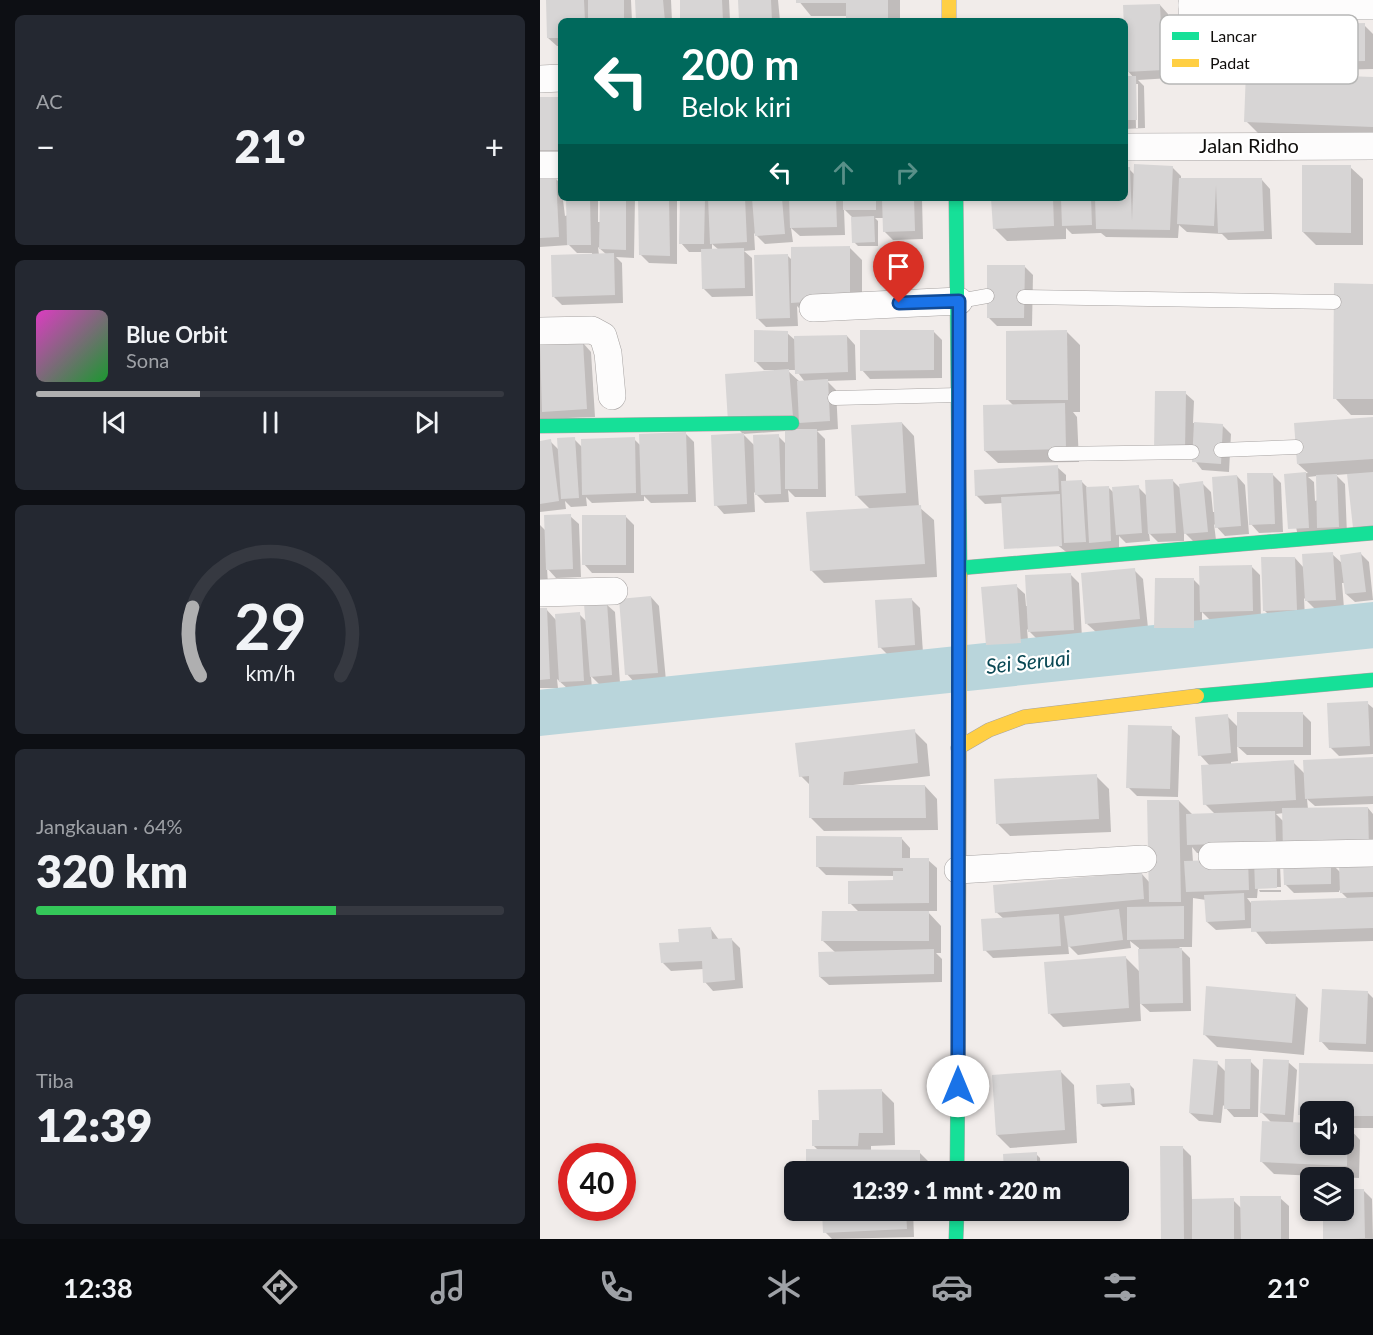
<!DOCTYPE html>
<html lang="id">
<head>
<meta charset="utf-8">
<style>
  :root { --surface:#171b24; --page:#242831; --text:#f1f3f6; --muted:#9ea1a6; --line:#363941; --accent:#afafb0 }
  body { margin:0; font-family:Lato,sans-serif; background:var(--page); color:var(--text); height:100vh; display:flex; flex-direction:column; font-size:22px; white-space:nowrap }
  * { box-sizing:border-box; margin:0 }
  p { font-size:20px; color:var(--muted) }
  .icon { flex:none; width:33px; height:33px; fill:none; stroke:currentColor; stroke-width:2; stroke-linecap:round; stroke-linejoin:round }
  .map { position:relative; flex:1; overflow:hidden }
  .drawer { display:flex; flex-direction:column; gap:15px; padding:15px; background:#0d0f14; width:540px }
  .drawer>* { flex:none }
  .hud { position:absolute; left:18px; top:18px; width:570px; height:183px; border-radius:9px; box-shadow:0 3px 9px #0003; background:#00695c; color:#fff; overflow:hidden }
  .controls { position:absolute; left:760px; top:1101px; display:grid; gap:12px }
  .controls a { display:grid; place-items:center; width:54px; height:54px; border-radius:9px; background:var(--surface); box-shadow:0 3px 9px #0003; font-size:30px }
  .speed { position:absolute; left:18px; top:1143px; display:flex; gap:12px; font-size:30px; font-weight:700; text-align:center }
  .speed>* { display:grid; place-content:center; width:78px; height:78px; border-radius:50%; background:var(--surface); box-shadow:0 3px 9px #0003; line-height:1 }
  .speed .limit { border:9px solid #d22; background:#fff; color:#111 }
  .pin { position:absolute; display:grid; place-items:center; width:51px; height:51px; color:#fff; margin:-62px -26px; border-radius:50% 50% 50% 0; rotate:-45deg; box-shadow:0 0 6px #0007 }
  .pin .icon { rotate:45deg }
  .me { position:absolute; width:66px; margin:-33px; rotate:0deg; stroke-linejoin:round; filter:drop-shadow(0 0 4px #0008) }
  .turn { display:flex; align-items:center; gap:21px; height:126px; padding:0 24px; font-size:27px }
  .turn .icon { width:78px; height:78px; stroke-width:2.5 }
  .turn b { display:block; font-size:42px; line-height:51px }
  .lanes { display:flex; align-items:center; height:57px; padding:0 24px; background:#0003; justify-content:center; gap:30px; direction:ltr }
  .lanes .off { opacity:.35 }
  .big { font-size:45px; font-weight:800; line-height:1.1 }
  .drawer .widget { flex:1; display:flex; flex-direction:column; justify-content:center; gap:9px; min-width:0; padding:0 21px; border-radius:9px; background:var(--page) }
  .drawer .dial { align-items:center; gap:0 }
  .dial svg { height:156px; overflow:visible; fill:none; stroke:var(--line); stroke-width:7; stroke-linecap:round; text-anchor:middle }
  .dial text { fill:var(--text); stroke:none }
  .song { display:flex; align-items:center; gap:18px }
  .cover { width:72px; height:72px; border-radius:9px; background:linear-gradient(135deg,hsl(310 70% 55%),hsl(130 70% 35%)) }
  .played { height:6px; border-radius:3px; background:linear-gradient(90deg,var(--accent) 35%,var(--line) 35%) }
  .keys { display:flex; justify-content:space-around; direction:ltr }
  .heat { display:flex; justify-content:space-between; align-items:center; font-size:33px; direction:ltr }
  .charge { height:9px; border-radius:4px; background:linear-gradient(90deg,#34c759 64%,var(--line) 0) }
  .trip { position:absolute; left:244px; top:1161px; width:345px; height:60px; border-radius:9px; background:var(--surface); box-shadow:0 3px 9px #0003; font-weight:800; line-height:60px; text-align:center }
  .dock { display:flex; height:96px; justify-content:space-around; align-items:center; background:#090b0e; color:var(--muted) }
  .dock .icon { width:42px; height:42px }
  .dock .active { color:var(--accent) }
  .dock b { font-size:27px; color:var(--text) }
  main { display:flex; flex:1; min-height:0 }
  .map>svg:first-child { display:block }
  .shadow { fill:#0003; fill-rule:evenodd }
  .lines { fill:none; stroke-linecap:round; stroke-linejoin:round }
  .river { stroke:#b9d5db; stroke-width:46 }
  .building { fill:#d7d5d5 }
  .lane-casing { stroke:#a7a3a2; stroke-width:15 }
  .street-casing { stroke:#a7a3a2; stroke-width:28 }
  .fast-casing { stroke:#a7a3a2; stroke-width:15 }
  .slow-casing { stroke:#a7a3a2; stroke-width:15 }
  .lane { stroke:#fdfcfc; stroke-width:14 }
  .street { stroke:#fdfcfc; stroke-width:27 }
  .fast { stroke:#16e098; stroke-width:14 }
  .slow { stroke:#ffcf43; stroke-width:14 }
  .route-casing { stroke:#114b97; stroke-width:15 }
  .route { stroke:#1a73e8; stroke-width:10 }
  .labels { text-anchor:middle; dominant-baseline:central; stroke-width:4.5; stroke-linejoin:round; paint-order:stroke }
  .street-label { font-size:20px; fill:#100e0c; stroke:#fff }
  .water-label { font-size:21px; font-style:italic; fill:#0a4854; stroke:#fff }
  .key { fill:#fff; stroke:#b7b7b6; stroke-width:1.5 }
  .key-label { font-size:16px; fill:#100e0c }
</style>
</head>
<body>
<main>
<section class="drawer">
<div class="widget"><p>AC</p>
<div class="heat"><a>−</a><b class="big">21°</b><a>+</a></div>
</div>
<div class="widget">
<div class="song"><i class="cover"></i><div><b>Blue Orbit</b><p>Sona</p></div></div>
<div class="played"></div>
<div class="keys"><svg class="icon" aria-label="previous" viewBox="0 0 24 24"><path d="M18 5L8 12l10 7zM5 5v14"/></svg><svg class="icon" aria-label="pause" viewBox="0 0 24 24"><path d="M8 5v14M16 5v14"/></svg><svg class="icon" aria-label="next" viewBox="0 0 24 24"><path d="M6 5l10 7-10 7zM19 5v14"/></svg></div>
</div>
<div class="widget dial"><svg viewBox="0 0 100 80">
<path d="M14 69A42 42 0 1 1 86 69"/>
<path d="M14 69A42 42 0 0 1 10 34" stroke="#afafb0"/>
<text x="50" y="56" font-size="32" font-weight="700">29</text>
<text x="50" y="72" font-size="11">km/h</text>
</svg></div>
<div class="widget"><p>Jangkauan · 64%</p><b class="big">320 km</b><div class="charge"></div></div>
<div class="widget"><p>Tiba</p><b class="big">12:39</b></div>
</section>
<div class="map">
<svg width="833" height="1239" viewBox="0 0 833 1239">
  <rect width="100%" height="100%" fill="#f1ecea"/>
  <g class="shadow">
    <path d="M8,0H91L92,21H21V46H17L8,38Z"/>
    <path d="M97,0H131L132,21H98Z"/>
    <path d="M141,0H189L190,21H142Z"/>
    <path d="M199,0H238L240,21H201Z"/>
    <path d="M258,0H360V21H307V16H271Z"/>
    <path d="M620,5L628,14L631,78L598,80L604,86L605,128L585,129V78H594L588,71ZM595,84H598V128H596Z"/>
    <path d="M824,25L833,34V69L789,70L780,61Z"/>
    <path d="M833,79V138L719,134L706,121Z"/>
    <path d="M20,98L21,158H0V99Z"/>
    <path d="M632,167L641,176V180H722L730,189L732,239L688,240L682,234L647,232L639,225L638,238L566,237L561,233L532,234L526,228V239L467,241L454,228L453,198H585V169H589L595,175Z"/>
    <path d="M810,167L823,179V245H776L763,232Z"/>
    <path d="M15,178L21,184L25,216L28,215V198H58V222H61V198H95L94,258L76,257L82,263L83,303L22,305L14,297L52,256V253H37L29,245L0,247V179ZM58,247L67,255H59Z"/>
    <path d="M100,198H137V264L109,263L101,255Z"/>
    <path d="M142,198H382L383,239L353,240L344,231V218H335L338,221V246H318L314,242L313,218L304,209L305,235L260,236L251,228L253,242L225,244L214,233L215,250L204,251L212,258L213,296L172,297L163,288V252H149L141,243ZM172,244L179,250H172Z"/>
    <path d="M310,248L322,260V311L266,315L257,306L258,326L226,327L218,319L247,255L253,261Z"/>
    <path d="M484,266L493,275L492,326H457L448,317Z"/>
    <path d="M833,285V415H811L795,398Z"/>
    <path d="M393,331L402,340V378L330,379L322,370Z"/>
    <path d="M216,332L247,333L255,340V337L307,336L315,345L316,380L287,381L296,390L298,429L277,431L285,439L286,497H255L248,490L249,502L225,503L214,492L215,512L184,514L176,505L172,436L203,434L190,421L186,376L234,372V370H224L215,361ZM247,370H256L265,382H260ZM246,431V444L238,436L214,437L215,446L203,434Z"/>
    <path d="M527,332L540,345V412H533L537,417L539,462L458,463L445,451L473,405L468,400Z"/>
    <path d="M43,343L51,352L55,417L0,419V346Z"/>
    <path d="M645,393L654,401L653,423L682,425L691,434L689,472L662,470L653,458H624Z"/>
    <path d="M833,419V535L815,528L809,474L796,475L805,484L807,535L758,537L746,475L768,473L758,464ZM777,476L778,500L775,501L774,482L768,477Z"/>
    <path d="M362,423L374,436L379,507L394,520L397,577L284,583L271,570L331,510L317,496Z"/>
    <path d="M146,434L154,442L156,502L111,503L104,496V501L52,503L46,497L47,506L31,507L25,501L26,509L0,512V442L10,441L19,450L34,439L42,447L94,439L101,446Z"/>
    <path d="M517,467L526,475V483L542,482L548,488L568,487L574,493L598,487L607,496L632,480L641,489L662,483L671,492L673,512H676L697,476L705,485L709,534L685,536L674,524L676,540L654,542L644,532V541L618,542L609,533L610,541L586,543L579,536V549L534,558L463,503L445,504L436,495Z"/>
    <path d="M732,474L741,483L743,532L719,533L711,524Z"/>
    <path d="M30,516L39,524L41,577L16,578L7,568L8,585H0V525L6,531Z"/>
    <path d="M85,516L94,525V573H52L44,564Z"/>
    <path d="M792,554L803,564L821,554L829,562L833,600L815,602L806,594L805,583H802L804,608L775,609L764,598L765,618L733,619L724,610L755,558L764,568Z"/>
    <path d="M711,566L720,575L721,619L670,620L662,612V636H625L616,627L654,580L661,587Z"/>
    <path d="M594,570L603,579L608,628L556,632L547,624Z"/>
    <path d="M530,574L539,583L542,638L498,640L487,629L489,651L456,653L447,645L476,586L485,594L486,606H489Z"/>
    <path d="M111,597L119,606L126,681L95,683L87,674Z"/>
    <path d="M371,599L380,608L383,653L348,655L340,647Z"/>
    <path d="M66,604L75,612L80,683L60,685L51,676L52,689L29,690L17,679L18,688H0V609H6L16,620L39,614L47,622Z"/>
    <path d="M827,703L833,708V754L799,756L790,747Z"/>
    <path d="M762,713L771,722V755H707L697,746L698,761L691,762V765L753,762L765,774L833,759V804L775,806L767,799L768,809L828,808L833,814V861L790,862L801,873L833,865V941L726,944L713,928L676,930L667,922L666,900L653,898L652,947H639L650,958L651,1011L610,1012L600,1003L601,1021L523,1027L510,1014L585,957L600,972L599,948L590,941L591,948L538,955L528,945L529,954L453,958L445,950L464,919L456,912L601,873L610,883L639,801L652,814H675L665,804L670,766L660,755L687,716L698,727ZM744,813V822L736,814ZM652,847L657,853L745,850V884L754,893L799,892V890L809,900L711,903L707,898H717L718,887H741L740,865L653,862Z"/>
    <path d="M631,728L640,736L638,797L597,796L588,787Z"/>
    <path d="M374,731L387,744L390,776L313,785V787L385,786L397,799L398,830L284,831L271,818V786L261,776Z"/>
    <path d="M556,776L569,789L571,832L470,836L458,824Z"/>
    <path d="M362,839L370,848V860H388L397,868V911H387L401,926V953H396L402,959V982L289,985L280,977L296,953L283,941L320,913L310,903L355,882V876L286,875L278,867Z"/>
    <path d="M719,890H741V892H720Z"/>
    <path d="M171,929L179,940L191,939L200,948L203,988L173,991L165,982L164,969L131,971L123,963L140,943Z"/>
    <path d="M827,992L833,998V1052L789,1050L781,1041Z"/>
    <path d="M755,995L768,1008L764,1055L677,1047L664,1034Z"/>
    <path d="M710,1061L719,1070L718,1117H694L683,1105L681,1123L659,1121L650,1113L677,1063L686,1072Z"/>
    <path d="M748,1062L757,1070L753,1124L770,1125L760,1115L833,1065V1128H809L820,1140L819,1178L734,1174L721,1161L732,1123L721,1112ZM771,1112H804V1144H771Z"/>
    <path d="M521,1072L534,1085L537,1143L470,1148L457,1135Z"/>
    <path d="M590,1085L594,1089L595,1105L563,1107L559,1103Z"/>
    <path d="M341,1090L354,1103L355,1145L331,1146V1151L379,1152L392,1165V1172H268L279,1151L273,1145L281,1122Z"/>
    <path d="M643,1148L651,1156L652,1200H693L702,1209L740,1198L749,1206V1239H623Z"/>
    <path d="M496,1154L500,1158L501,1172L465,1170Z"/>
    <path d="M804,1191H824L832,1199L833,1239L785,1238L804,1210Z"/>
    <path d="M284,1210H373L374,1237L292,1239L285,1232Z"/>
  </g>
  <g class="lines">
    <path class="river" d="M0,713L833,625"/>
  </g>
  <g class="building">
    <path d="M6,0H44L45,21H21V38H7Z"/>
    <rect x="48" y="0" width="36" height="21"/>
    <path d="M95,0H123L125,21H96Z"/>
    <path d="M140,0H182L183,21H140Z"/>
    <path d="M198,0H231L232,21H199Z"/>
    <path d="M256,0H348V21H306V3H256Z"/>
    <path d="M620,4L623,70L586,72L583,5Z"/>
    <path d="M825,23V61L779,62L778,24Z"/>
    <path d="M706,72L833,77V127L704,122Z"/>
    <path d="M585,76H596L597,120H585Z"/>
    <path d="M0,97H20L21,150H0Z"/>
    <path d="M594,164L633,166L630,230L556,229L555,198H585V167H590L592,221Z"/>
    <path d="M762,165H811V233L762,232Z"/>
    <path d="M16,176L19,237L0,238V177Z"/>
    <path d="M639,178H722L724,231L678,233L676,185L674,226L637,224Z"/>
    <path d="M26,198H50L51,245H27Z"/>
    <path d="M60,198H86V250L59,249Z"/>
    <path d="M98,198H129L130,256L99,255Z"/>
    <path d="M140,198H165L164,244H139Z"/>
    <path d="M168,198H205L207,242L170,244Z"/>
    <path d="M212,198H242L245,234L215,236Z"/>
    <path d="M249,198H296L297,227L250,228Z"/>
    <rect x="303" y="198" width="33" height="12"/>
    <path d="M342,198H374L375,231L343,232Z"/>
    <path d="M451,198H513L514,226L453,229Z"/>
    <path d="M521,198H551L552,225L522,226Z"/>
    <path d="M334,216L335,242L312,243L311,217Z"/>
    <path d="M310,246V299L251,303V247Z"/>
    <path d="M204,248L205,288L162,289L161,249Z"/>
    <path d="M74,253L75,295L12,297L11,255Z"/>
    <path d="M248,254L250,318L216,319L214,255Z"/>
    <path d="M447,265H485L484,318H447Z"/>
    <path d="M794,283L833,284V399H793Z"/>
    <path d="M214,330L248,331V362H214Z"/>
    <path d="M320,330H394V370L320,371Z"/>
    <path d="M527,330L528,400H466V331Z"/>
    <path d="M307,335L308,372L255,374L254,336Z"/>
    <path d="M43,342L47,409L2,412L0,345Z"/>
    <path d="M249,369L253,417L188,422L185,374Z"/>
    <path d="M288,379L290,421L259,423L257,381Z"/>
    <path d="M615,391H646L645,450H614Z"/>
    <path d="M525,403L526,449L444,451L443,405Z"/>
    <path d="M833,417V459L757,464L754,423Z"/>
    <path d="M362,422L366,493L315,496L311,425Z"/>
    <path d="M654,422L683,424L681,464L652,462Z"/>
    <path d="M245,429H277L278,489H245Z"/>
    <path d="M146,432L148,494L101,495L99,434Z"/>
    <path d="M204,433L207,504L174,506L171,435Z"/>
    <path d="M239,434L241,494L215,495L213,435Z"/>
    <path d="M35,437L39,498L21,499L17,438Z"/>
    <path d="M95,437L96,493L42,495L41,439Z"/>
    <path d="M11,439L19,501L0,504V441Z"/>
    <path d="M518,465L519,491L435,496L434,470Z"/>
    <path d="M766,472L769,528L748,529L744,474Z"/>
    <path d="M833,472V526L813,528L807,474Z"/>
    <path d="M707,473H733L735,524L709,525Z"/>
    <path d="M797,474L799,527L777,528L776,475Z"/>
    <path d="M697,475L701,526L675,528L672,477Z"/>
    <path d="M633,479L636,533L608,534L605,480Z"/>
    <path d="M542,480L546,542L524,543L521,481Z"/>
    <path d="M663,481L668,532L644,534L639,484Z"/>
    <path d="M599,485L602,533L576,535L572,487Z"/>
    <path d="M569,486L571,541L549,543L546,487Z"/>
    <path d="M520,494L522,546L464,549L461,497Z"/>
    <path d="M381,505L385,564L270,571L266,512Z"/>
    <path d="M31,514L33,569L6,570L4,515Z"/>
    <rect x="42" y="515" width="44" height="50"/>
    <path d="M793,552L796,600L765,601L762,554Z"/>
    <path d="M821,552L826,592L805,594L800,555Z"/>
    <path d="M721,557H755L757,610L723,611Z"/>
    <path d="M712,565L713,611L660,612L659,566Z"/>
    <path d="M595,568L600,619L545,624L541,573Z"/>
    <path d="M531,573L534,630L488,632L485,575Z"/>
    <path d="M615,578H654V628H614Z"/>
    <path d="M477,584L481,643L446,645L441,587Z"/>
    <path d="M111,596L118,673L85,675L79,599Z"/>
    <path d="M372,598L375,645L338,648L335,600Z"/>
    <path d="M67,602L72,675L50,677L44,604Z"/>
    <path d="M0,608H7L10,679L0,680Z"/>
    <path d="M40,612L44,681L19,682L15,614Z"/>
    <path d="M828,701L830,746L789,748L787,703Z"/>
    <rect x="697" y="712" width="66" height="35"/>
    <path d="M688,714L691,753L658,756L655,717Z"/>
    <path d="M588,725L632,726L630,789L586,788Z"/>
    <path d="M375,729L378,763L304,772L303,785H385L386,818H269V776L259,777L255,743Z"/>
    <path d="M833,757V796L765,799L763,760Z"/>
    <path d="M754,760L756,800L663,805L661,765Z"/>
    <path d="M557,774L559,819L456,824L454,779Z"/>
    <path d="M607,800H639L641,902H609Z"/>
    <path d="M828,807L829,849L743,851L742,808Z"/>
    <path d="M735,811L736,842L647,845L646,814Z"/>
    <path d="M276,836L362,837V858H389V903L308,904V881L353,880V871H363V868L276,867Z"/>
    <path d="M708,859L709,890L646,892L644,861Z"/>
    <path d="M714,859H737V888L715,889Z"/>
    <path d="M743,861H791V884L744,885Z"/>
    <path d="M833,863V892L800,893L799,865Z"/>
    <path d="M602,872L604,899L455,913L453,885Z"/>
    <path d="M704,893L705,920L666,922L664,895Z"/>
    <path d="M833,897V928L711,932V901Z"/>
    <path d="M644,906V939L587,940V907Z"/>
    <path d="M579,909L583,940L528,947L524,916Z"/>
    <path d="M282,911H389V941H281Z"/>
    <path d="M519,914L521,946L443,951L441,919Z"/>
    <path d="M171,927L172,939L192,938L195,980L163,983L162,961L121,963L119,943L139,942L138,929Z"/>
    <path d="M642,948L643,1003L600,1004L598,949Z"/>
    <path d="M394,949V974L279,977L278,952Z"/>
    <path d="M586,956L589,1008L508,1014L504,962Z"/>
    <path d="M666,986L756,994L752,1043L663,1035Z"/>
    <path d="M782,989L828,991L826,1044L779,1042Z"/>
    <path d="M653,1059L678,1061L673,1115L649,1113Z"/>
    <path d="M685,1059H711L710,1109H684Z"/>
    <path d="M723,1059L749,1060L745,1115L720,1113Z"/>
    <path d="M759,1063L833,1064V1116H804V1112H771V1115H758Z"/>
    <path d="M521,1070L525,1130L456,1135L452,1075Z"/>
    <path d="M590,1083L592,1102L557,1104L556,1085Z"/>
    <path d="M342,1089L343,1133H319L318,1146H272V1120H279L278,1090Z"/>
    <path d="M722,1121L771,1123V1144H804V1125H808L807,1166L720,1162Z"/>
    <path d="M620,1146H643L644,1239H621Z"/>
    <path d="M266,1149L380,1150V1172H266Z"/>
    <path d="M497,1152V1169L464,1170L463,1154Z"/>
    <path d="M804,1189H824L825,1238L783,1239V1210H804Z"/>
    <path d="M700,1196H741V1239H701Z"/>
    <path d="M694,1198V1239H652V1199Z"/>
    <path d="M282,1210H366L367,1229L283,1233Z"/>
  </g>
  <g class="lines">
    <defs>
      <g id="lane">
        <path d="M484,297L794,302"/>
        <path d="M419,301L447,296"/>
        <path d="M295,398L418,395"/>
        <path d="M681,450L756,447"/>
        <path d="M515,454L652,452"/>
      </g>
      <g id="street">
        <path d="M652,0V57"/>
        <path d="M652,5L833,6"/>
        <path d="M0,79L21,78"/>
        <path d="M585,147L833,146"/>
        <path d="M0,165H21"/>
        <path d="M273,308L419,301"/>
        <path d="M0,331L52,330L63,336L68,353L72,396"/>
        <path d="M0,593L74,591"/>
        <path d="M672,856L833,853"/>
        <path d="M418,870L603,859"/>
      </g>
      <g id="fast">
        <path d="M416,198L420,575"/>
        <path d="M0,426L252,423"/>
        <path d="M420,568L833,533"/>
        <path d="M657,696L833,680"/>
        <path d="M417,1172L418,1060"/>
        <path d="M416,1239L417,1210"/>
      </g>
      <g id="slow">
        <path d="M409,0V21"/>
        <path d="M418,748L449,730L484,717L657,696"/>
        <path d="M418,1060L420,575"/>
      </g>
    </defs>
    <use href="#lane" class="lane-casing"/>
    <use href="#street" class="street-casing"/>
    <use href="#fast" class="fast-casing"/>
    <use href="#slow" class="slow-casing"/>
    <use href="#lane" class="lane"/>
    <use href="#street" class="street"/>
    <use href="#fast" class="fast"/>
    <use href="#slow" class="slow"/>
  </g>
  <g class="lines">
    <defs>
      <path id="route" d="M359,303L419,301L418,1086"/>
    </defs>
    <use href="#route" class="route-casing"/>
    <use href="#route" class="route"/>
  </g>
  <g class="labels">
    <g class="street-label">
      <text x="709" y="145">Jalan Ridho</text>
    </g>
    <g class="water-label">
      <text transform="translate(488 661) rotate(-6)">Sei Seruai</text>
    </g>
  </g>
  <rect x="620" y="15" width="198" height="69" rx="9" class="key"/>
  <rect x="632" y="32" width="27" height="8" fill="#16e098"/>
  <rect x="632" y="59" width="27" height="8" fill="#ffcf43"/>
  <g class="key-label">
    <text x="670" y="42">Lancar</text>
    <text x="670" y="69">Padat</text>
  </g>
</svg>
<div class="controls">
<a><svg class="icon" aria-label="sound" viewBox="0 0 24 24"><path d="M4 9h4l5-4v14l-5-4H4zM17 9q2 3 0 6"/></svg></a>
<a><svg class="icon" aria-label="layers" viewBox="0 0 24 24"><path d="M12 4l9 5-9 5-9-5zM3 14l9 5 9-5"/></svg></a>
</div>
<div class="speed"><div class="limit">40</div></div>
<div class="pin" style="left:359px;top:303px;background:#d93025"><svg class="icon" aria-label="arrive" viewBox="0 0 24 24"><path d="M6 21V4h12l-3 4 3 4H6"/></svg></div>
<svg class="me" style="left:418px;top:1086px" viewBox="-20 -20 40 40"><circle r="19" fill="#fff"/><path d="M0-13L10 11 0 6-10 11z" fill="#1a73e8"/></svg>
<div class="trip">12:39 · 1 mnt · 220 m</div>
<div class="hud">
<div class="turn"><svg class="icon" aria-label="left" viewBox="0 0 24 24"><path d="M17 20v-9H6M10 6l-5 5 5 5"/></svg><div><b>200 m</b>Belok kiri</div></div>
<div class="lanes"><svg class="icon" aria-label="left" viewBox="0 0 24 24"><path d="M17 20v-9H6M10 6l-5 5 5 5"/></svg><svg class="icon off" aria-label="ahead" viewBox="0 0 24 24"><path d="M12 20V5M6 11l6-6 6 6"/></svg><svg class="icon off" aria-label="right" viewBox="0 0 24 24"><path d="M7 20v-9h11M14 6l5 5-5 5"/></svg></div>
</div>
</div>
</main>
<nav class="dock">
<b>12:38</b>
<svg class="icon active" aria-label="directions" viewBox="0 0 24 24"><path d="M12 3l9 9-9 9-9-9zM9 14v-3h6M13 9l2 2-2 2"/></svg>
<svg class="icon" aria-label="music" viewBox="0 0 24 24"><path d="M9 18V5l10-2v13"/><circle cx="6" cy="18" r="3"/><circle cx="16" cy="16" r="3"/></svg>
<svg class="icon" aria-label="phone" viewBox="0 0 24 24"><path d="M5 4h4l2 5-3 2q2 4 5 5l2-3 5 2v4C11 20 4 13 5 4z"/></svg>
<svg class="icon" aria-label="climate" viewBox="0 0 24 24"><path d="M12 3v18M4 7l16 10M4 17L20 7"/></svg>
<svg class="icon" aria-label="car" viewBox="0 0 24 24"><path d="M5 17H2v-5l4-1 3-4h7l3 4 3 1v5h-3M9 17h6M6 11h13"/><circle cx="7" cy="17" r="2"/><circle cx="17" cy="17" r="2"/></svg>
<svg class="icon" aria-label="filters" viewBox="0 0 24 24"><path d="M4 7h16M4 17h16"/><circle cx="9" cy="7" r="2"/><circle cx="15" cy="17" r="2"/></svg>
<b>21°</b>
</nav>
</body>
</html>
